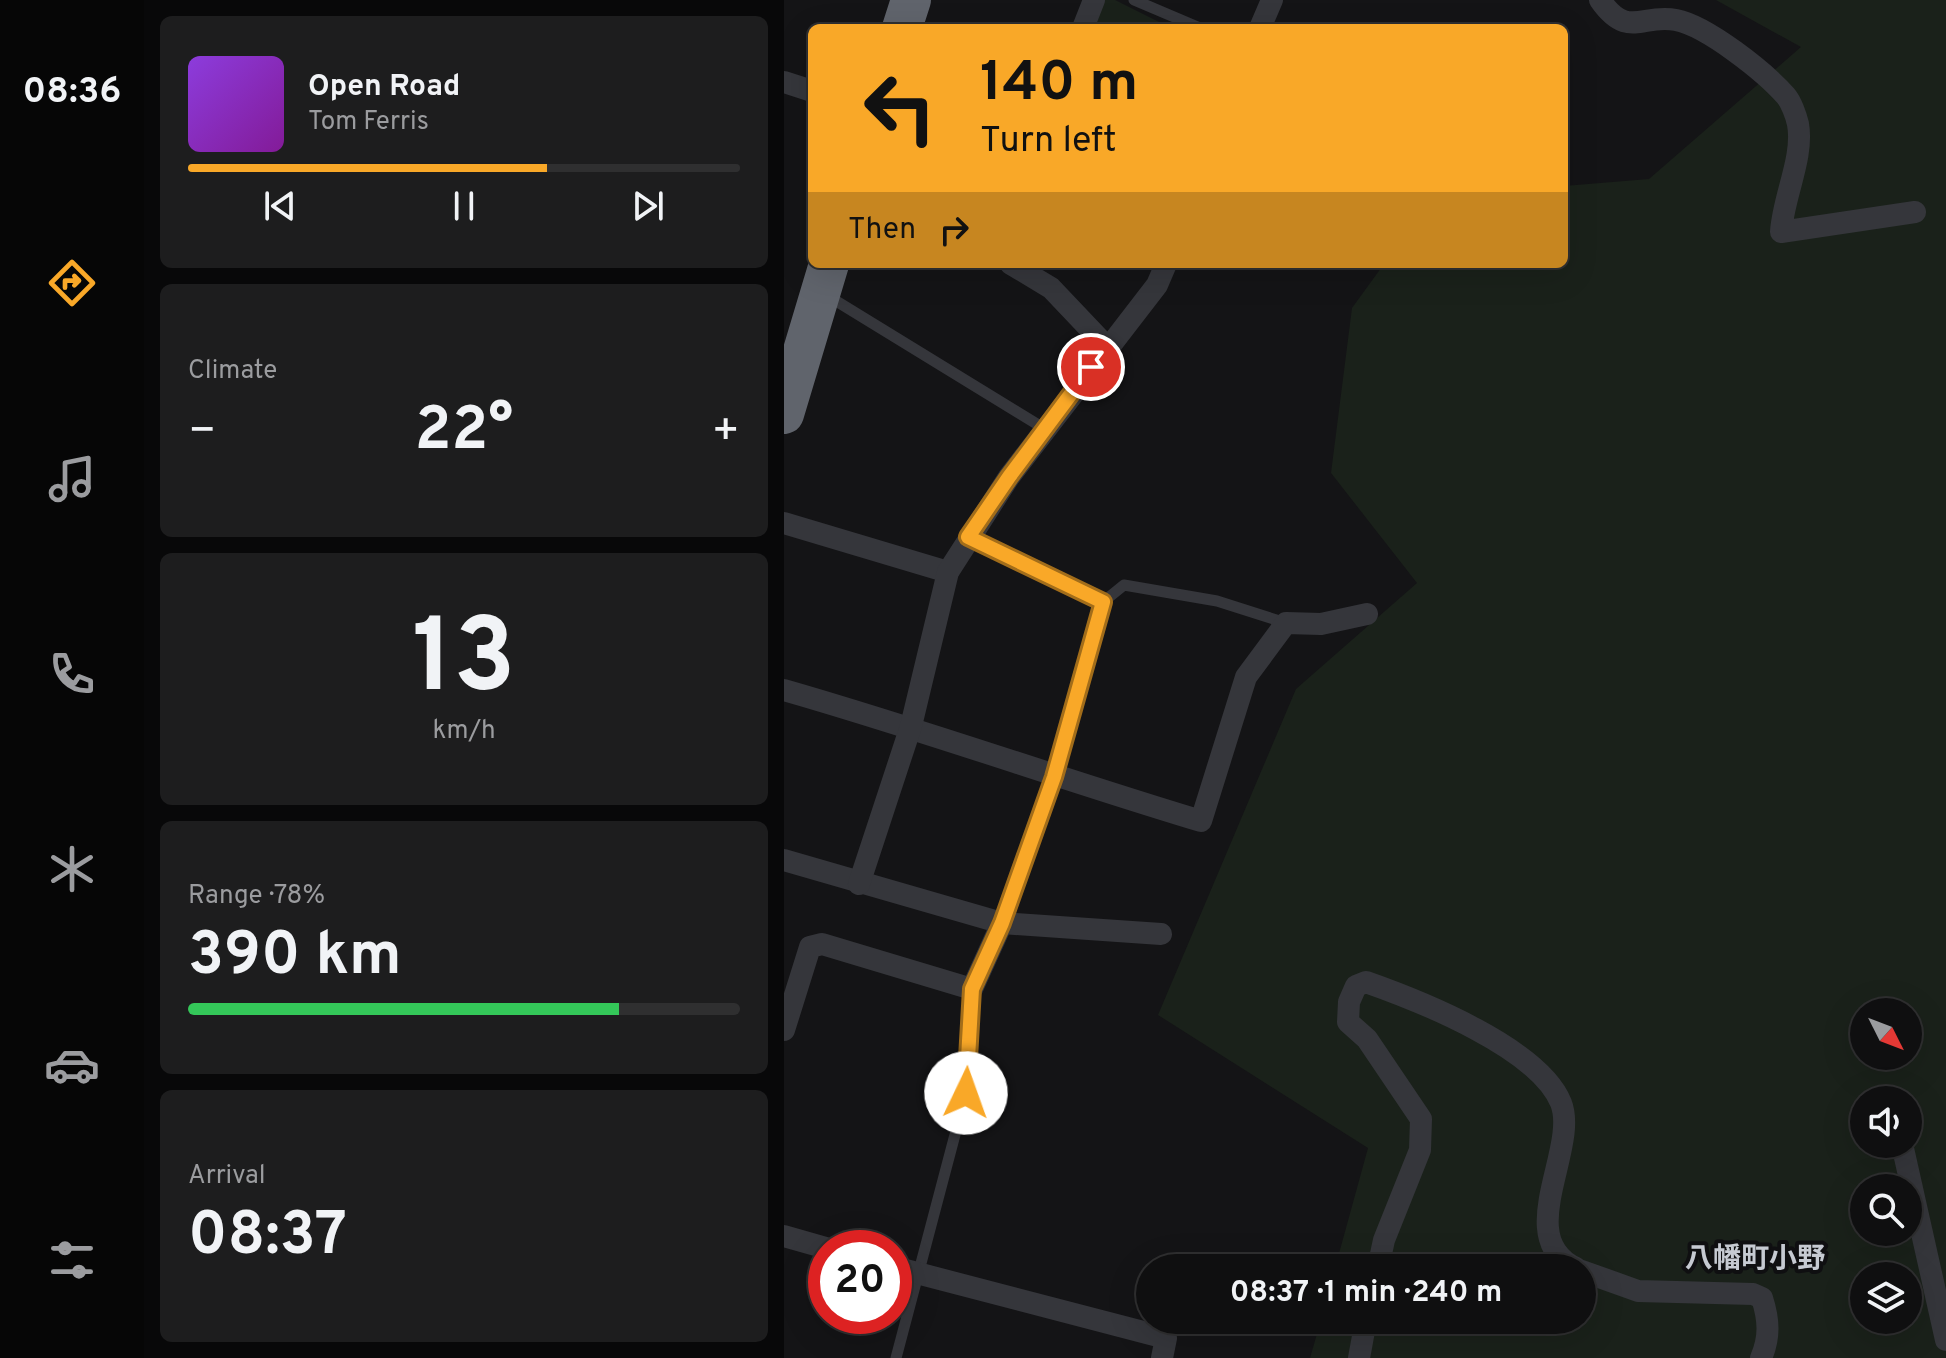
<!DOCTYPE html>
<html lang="en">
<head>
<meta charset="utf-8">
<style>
  :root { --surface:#0f0f10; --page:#1d1d1e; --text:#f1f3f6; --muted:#9b9c9f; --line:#2f2f30; --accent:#f9a828 }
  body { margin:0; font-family:Overpass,"Noto Sans JP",sans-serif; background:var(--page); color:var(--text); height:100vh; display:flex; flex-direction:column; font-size:30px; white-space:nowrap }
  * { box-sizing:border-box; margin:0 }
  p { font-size:26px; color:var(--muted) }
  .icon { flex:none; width:44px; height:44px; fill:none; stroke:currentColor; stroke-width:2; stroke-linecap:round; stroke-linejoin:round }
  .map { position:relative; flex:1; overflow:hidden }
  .panel { display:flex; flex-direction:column; gap:16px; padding:16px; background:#080809; width:640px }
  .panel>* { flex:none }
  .hud { position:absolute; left:24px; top:24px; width:760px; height:244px; border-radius:12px; box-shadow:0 8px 32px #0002,0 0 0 2px var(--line); background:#f9a828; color:#111; overflow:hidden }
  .needle { width:52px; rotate:132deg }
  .fabs { position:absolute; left:1066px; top:998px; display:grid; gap:16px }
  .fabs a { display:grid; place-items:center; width:72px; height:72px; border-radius:50%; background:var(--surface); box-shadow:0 8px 32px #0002,0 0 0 2px var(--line); font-size:40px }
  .speed { position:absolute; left:24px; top:1230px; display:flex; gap:16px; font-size:40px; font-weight:700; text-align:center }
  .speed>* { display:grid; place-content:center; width:104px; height:104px; border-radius:50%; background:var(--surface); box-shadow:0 8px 32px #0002,0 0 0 2px var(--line); line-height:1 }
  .speed .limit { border:12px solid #d22; background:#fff; color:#111 }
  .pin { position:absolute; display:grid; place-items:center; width:68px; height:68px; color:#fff; margin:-34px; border:4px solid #fff; border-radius:50%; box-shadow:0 2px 8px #0007 }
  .me { position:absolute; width:88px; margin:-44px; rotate:3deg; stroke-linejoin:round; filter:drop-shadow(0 0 6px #0008) }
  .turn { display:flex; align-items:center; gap:28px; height:168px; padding:0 40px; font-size:36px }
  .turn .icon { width:104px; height:104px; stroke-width:2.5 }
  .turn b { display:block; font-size:56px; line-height:68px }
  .then { display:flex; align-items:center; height:76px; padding:0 40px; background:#0003; gap:16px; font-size:30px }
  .big { font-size:60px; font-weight:700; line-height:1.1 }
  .panel .widget { flex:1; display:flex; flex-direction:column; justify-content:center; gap:12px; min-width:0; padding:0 28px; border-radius:12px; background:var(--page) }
  .panel .dial { align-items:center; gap:0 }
  .dial b { font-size:104px; line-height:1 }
  .song { display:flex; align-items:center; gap:24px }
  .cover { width:96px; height:96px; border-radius:12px; background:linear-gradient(135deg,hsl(270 70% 55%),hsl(290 70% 35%)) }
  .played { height:8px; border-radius:4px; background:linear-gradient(90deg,var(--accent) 65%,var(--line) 65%) }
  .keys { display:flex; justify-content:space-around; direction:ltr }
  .heat { display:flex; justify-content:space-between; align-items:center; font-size:44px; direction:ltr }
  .charge { height:12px; border-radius:6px; background:linear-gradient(90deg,#34c759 78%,var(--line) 0) }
  .trip { position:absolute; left:352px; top:1254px; width:460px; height:80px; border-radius:40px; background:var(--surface); box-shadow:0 8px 32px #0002,0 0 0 2px var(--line); font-weight:700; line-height:80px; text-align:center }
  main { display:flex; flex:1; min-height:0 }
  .tabs { display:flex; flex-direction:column; width:144px; justify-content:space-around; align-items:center; background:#060606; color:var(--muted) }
  .tabs .icon { width:56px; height:56px }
  .tabs .current { color:var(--accent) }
  .tabs b { font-size:36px; color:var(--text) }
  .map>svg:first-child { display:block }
  .green { fill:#1a211a; fill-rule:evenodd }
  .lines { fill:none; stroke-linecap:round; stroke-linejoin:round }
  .lane { stroke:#35363b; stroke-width:11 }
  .street { stroke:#35363b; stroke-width:22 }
  .highway { stroke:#60646c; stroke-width:40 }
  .route-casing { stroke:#a26d1a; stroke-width:20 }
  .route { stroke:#f9a828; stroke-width:14 }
  .labels { text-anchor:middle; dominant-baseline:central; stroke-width:8; stroke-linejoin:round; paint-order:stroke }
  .quarter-label { font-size:28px; font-weight:bold; fill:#c6cad2; stroke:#0f0f11 }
</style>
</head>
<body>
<main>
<nav class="tabs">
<b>08:36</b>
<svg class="icon current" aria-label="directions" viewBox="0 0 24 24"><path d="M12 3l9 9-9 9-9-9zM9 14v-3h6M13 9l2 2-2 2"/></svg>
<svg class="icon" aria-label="music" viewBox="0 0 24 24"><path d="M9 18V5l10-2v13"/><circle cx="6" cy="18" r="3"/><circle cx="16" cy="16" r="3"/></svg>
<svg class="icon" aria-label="phone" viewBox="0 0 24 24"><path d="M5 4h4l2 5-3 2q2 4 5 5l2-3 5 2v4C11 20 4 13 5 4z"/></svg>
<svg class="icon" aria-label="climate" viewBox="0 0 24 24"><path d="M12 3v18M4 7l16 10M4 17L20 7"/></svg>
<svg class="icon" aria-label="car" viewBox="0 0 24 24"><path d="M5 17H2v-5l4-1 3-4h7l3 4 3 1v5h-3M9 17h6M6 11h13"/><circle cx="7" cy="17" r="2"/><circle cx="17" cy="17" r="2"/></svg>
<svg class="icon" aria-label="filters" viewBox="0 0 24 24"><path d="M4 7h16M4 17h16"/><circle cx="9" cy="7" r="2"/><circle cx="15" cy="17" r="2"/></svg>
</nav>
<section class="panel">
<div class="widget">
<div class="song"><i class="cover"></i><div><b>Open Road</b><p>Tom Ferris</p></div></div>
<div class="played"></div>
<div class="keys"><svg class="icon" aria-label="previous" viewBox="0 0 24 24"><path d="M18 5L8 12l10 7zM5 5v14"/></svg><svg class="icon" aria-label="pause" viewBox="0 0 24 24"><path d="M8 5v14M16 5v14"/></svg><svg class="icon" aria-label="next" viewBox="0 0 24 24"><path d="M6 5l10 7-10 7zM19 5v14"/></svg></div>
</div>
<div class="widget"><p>Climate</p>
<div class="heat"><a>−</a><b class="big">22°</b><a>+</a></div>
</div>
<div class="widget dial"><b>13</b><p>km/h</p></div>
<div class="widget"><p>Range · 78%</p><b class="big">390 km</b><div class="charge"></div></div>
<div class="widget"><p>Arrival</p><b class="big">08:37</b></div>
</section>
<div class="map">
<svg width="1162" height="1358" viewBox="0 0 1162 1358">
  <rect width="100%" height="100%" fill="#141416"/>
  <g class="green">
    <path d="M319,0H331L387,28H308Z"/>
    <path d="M932,0H1162V1358H526L537,1320H798V1268H551L584,1148L374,1015L512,689L633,583L547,473L568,308L600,264H780V186L865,179L1017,47ZM1080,1012H1124V1056H1080ZM1080,1100H1124V1144H1080ZM1080,1188H1124V1232H1080ZM1080,1276H1124V1320H1080Z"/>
  </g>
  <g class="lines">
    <g class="lane">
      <path d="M350,0L416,28"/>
      <path d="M44,296L261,429"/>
      <path d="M185,537L319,602L340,585L433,601L502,623"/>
      <path d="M218,923L270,777L319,602"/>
      <path d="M112,1358L182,1093L188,989"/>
    </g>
    <g class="street">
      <path d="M816,0C844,40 858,13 892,20C923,26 981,72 1002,96C1007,102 1012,115 1014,124C1020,158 999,197 997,232L1131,212"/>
      <path d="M299,28L310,0"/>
      <path d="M476,28L488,0"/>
      <path d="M0,82L28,91"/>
      <path d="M227,264L267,288L323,347"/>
      <path d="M0,523L164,572"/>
      <path d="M0,690C140,730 277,779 417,821L462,677L502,623L537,624L583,614"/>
      <path d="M0,860L218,923L377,934"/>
      <path d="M75,884L127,726L164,572L225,477L373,285L382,264"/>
      <path d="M0,1030L26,947L38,944L188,989L218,923"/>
      <path d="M1118,1144L1162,1340"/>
      <path d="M0,1236L42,1248"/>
      <path d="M110,1267L382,1338L378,1358"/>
      <path d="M594,1268L600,1240L636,1150L637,1119L583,1039L564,1022L565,1002L572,986L582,982C636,1001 755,1048 777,1103C795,1149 728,1238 792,1268"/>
      <path d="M798,1271L854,1291L969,1294L978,1298C985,1320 986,1337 977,1358"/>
      <path d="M575,1358L582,1320"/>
    </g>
    <g class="highway">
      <path d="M118,28L127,0"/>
      <path d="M0,414L45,264"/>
    </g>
  </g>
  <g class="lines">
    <defs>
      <path id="route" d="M182,1093L188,989L218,923L270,777L319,602L184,537L225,477L307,367"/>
    </defs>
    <use href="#route" class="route-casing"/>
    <use href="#route" class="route"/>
  </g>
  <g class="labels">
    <g class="quarter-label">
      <text x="971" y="1260">八幡町小野</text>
    </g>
  </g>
</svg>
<div class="fabs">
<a><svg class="needle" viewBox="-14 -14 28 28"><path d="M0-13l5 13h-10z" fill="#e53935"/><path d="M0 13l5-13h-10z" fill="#9b9c9f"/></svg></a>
<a><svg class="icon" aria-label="sound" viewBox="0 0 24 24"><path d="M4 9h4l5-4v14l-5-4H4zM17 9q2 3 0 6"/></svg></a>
<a><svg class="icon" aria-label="search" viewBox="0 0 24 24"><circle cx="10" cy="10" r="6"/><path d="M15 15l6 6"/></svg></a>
<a><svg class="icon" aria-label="layers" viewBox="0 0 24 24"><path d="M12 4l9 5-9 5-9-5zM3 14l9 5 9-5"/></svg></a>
</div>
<div class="speed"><div class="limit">20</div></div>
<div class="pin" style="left:307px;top:367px;background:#d93025"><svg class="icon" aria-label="arrive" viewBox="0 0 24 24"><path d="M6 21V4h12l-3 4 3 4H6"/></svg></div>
<svg class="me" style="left:182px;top:1093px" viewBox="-20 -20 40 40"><circle r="19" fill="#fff"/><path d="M0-13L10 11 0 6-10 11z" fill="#f9a828"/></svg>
<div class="trip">08:37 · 1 min · 240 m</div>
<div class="hud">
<div class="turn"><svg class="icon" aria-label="left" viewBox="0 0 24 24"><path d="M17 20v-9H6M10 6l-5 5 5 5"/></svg><div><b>140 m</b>Turn left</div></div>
<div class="then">Then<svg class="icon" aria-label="right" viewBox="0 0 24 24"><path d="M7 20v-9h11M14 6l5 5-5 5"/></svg></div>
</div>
</div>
</main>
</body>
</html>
